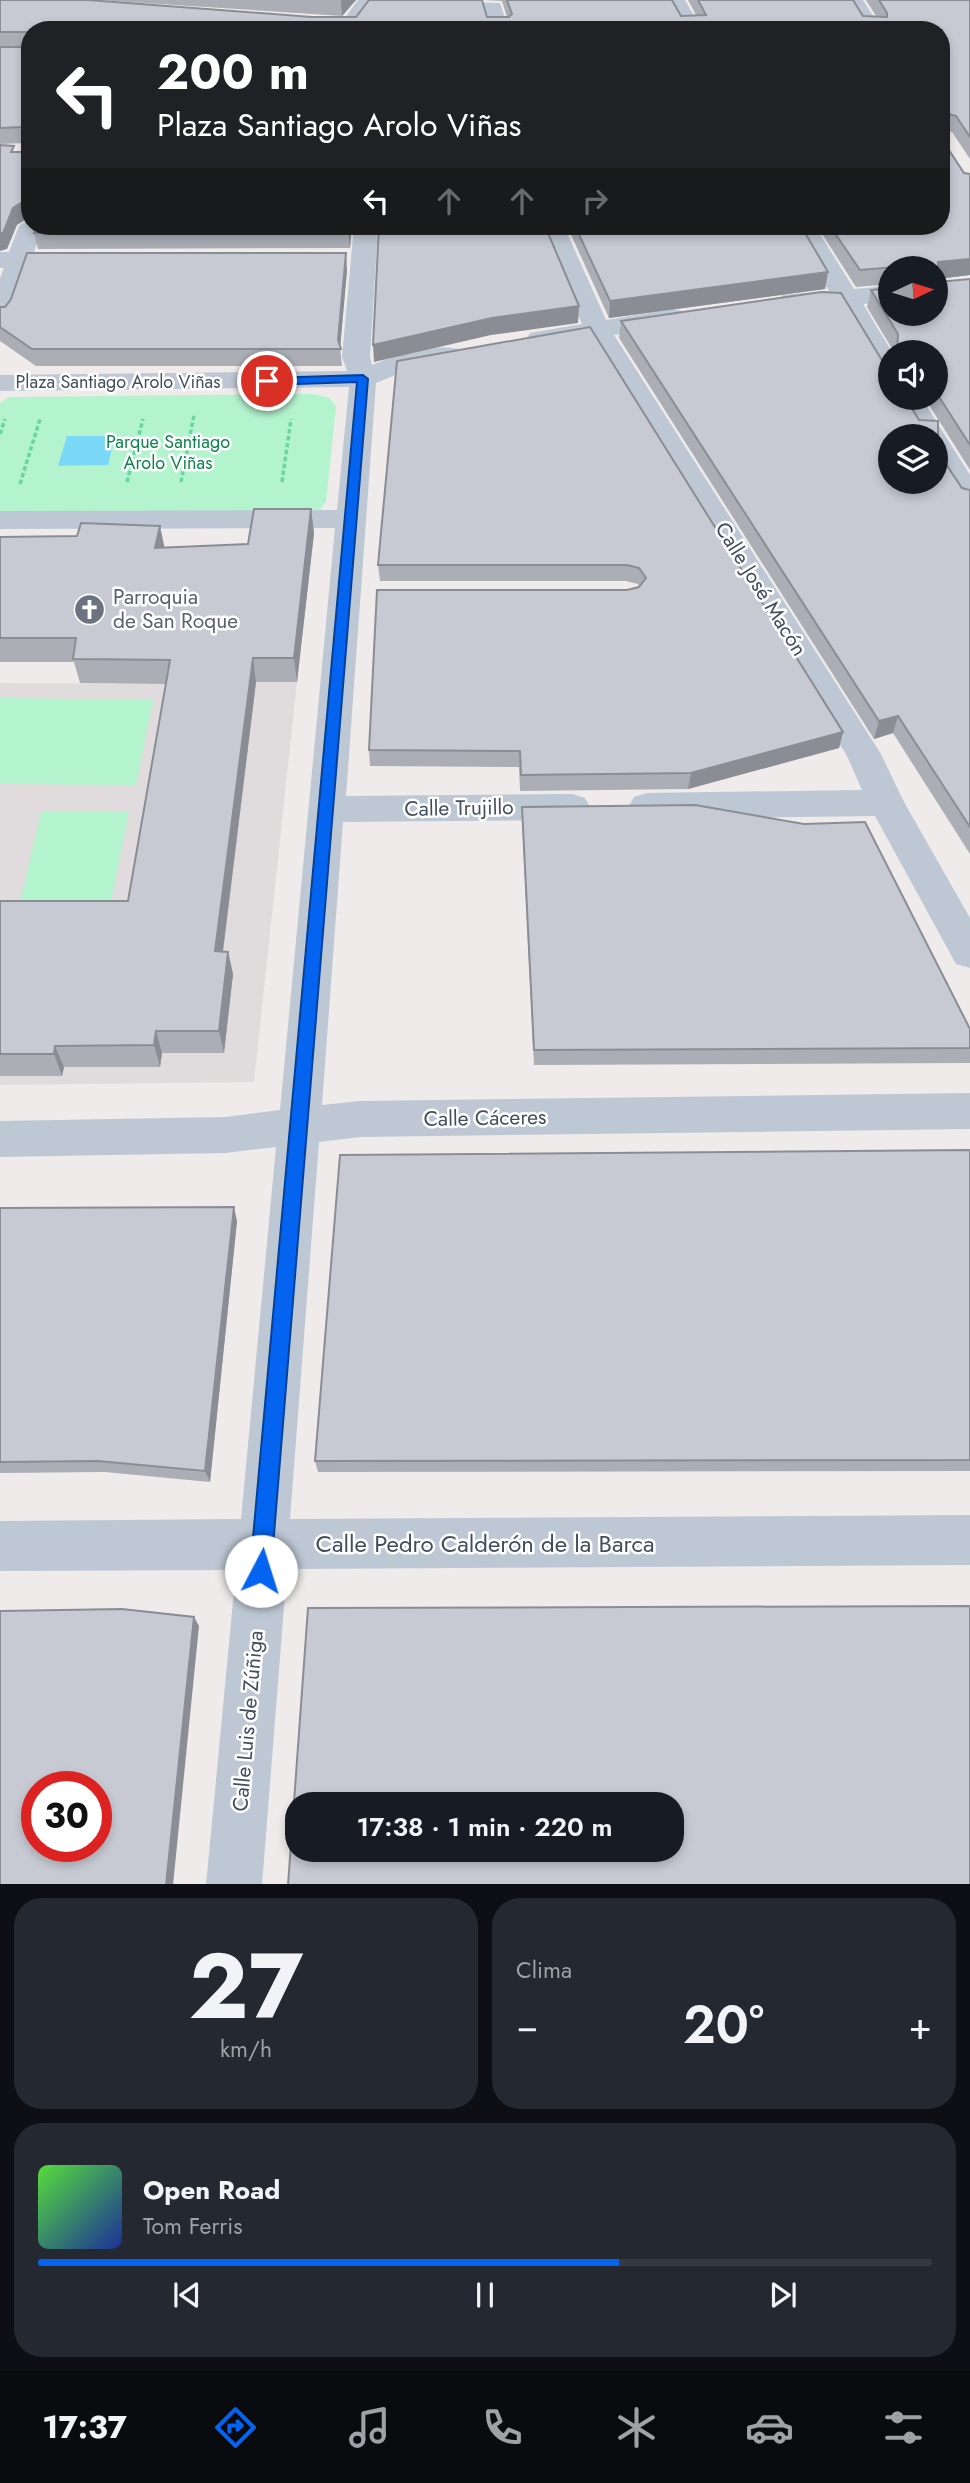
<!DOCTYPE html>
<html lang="es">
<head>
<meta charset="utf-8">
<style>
  :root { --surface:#171b24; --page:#242831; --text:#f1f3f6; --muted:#9ea1a6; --line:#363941; --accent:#0464f0 }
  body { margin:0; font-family:Jost,sans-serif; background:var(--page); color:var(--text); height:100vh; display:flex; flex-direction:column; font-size:26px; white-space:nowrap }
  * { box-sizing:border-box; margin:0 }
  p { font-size:23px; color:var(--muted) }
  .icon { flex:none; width:38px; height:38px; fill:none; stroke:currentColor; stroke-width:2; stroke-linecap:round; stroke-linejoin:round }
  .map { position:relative; height:1884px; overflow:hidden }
  .details { display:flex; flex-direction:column; gap:14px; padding:14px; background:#0d0f14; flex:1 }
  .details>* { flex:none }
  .hud { position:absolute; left:21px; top:21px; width:929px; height:214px; border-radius:28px; box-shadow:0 4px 10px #0003; background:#202124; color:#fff; overflow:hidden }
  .needle { width:46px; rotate:86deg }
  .buttons { position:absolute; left:878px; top:256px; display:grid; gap:14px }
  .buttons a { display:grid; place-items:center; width:70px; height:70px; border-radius:50%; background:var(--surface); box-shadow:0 4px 10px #0003; font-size:35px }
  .speed { position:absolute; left:21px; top:1771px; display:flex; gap:14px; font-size:35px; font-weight:700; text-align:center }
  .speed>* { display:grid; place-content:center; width:91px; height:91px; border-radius:50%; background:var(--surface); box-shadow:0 4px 10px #0003; line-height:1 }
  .speed .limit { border:10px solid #d22; background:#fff; color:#111 }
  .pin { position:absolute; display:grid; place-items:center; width:60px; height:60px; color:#fff; margin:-30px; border:4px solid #fff; border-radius:50%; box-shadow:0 2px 7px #0007 }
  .me { position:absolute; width:77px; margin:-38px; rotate:5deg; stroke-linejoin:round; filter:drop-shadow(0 0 5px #0008) }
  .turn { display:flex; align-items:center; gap:24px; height:147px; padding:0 21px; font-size:32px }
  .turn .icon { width:91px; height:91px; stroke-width:2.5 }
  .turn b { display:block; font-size:49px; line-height:60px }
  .lanes { display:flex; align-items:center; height:66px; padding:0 21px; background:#0003; justify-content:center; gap:35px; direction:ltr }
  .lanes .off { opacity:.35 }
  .big { font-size:52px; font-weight:600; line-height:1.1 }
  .details .tile { flex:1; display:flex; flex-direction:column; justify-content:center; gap:10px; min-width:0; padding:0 24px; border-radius:28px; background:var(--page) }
  .details .dial { align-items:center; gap:0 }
  .dial b { font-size:91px; line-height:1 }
  .song { display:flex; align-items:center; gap:21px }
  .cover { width:84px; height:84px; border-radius:10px; background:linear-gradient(135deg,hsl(110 70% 55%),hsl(230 70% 35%)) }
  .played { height:7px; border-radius:4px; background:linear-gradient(90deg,var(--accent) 65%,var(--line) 65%) }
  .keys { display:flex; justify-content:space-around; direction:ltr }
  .heat { display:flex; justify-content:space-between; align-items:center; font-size:38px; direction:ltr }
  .details .tiles { flex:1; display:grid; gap:14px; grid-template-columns:1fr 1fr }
  .tile:last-child { grid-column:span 2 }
  .trip { position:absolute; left:285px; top:1792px; width:399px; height:70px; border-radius:28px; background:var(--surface); box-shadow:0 4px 10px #0003; font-weight:600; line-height:70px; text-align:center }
  .tab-bar { display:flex; height:112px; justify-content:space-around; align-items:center; background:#090b0e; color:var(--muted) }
  .tab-bar .icon { width:49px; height:49px }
  .tab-bar .selected { color:var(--accent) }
  .tab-bar b { font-size:32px; color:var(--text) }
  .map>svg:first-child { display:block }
  .education { fill:#e0dcdd }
  .green { fill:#b3f3ce }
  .water { fill:#7bd8f6 }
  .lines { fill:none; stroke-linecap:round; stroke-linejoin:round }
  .path { stroke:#68d5a2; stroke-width:3.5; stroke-dasharray:4.5 2.5; stroke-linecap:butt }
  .minor { fill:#bdc8d4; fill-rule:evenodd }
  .wall { fill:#abaeb5; fill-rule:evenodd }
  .shaded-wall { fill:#8b8d94 }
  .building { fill:#c7cad3; stroke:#8b8d94; stroke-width:2; fill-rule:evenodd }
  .route { fill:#0464f0; stroke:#03419c; stroke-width:2 }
  .labels { text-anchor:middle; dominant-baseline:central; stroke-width:5; stroke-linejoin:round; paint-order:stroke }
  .far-street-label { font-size:18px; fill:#424f5b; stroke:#fff }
  .far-park-label { font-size:18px; fill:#0c844b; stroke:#fff }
  .street-label { font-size:21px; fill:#424f5b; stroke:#fff }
  .worship-label { font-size:21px; fill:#5b616d; stroke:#fff; text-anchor:start }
  .near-street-label { font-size:24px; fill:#424f5b; stroke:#fff }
</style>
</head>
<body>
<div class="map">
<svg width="970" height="1885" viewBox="0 0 970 1885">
  <rect width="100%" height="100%" fill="#efebeb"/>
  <path class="education" d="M191,682H297L254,1082L0,1085V683L189,684Z"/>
  <g class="green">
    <path d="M315,394L329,398L336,406L326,502L319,511H0V403L9,397Z"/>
    <path d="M0,698L153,700L136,785L0,784Z"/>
    <path d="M129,811L111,902H20L41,812Z"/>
  </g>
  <path class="water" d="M67,436H115L108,465L58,466Z"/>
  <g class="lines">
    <g class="path">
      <path d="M0,434L5,419"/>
      <path d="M127,482L143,419"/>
      <path d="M181,482L194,415"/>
      <path d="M282,482L291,419"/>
      <path d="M20,484L40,419"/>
    </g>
    <g class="minor">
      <path d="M358,0H378L357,30H336Z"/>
      <path d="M393,0L500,3L509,30H489L484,12L403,6Z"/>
      <path d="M665,0H685L702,30H682Z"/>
      <path d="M843,0H863L882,30H862Z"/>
      <path d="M30,219V226H43L34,252L87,255L91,260L87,265L29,268L13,315L9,321L0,323V278L4,268H0V252H9L19,226Z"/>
      <path d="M354,226H378L370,357L372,365C395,355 434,343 459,349L463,355L459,361L403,372L376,383L346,796L572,794L585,798L590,807L585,816L572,820L343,822L322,1105L360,1101L970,1093V1129L360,1137L319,1142L290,1519L970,1515V1565L287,1569L262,1885H206L236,1570L0,1571V1521L241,1519L276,1147L225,1153L0,1157V1121L225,1117L280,1110L335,528L0,529V511L337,510L349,387L0,391V375L347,371L342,357Z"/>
      <path d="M540,226H564L606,320L673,309L682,311L686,317L682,323L673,325L614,335L881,754L904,802L970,918V968L956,964L875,816L647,819L634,815L629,806L634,797L647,793L862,790L847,756L590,339L539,347L530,345L526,339L530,333L582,324Z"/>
      <path d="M791,226H815L854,289L891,286V302L863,304L892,352L891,380L881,378L838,306L783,307L779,301L783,295L829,291Z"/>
      <path d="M893,397H921L970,475V507L959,504L936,468V436H917Z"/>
    </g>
  </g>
  <g class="wall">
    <path d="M0,0L312,17H356L369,0H672L681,16L696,15L688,0H853L863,16H876L866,0H970V159L952,132L944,130L943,141L970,275L938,279V282L970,279V470L924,397H936V352H894L867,307L871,290L891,313L936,268H891V284L856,287L817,226H942V30H30V133L25,143L0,144ZM482,0L502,1L507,17H487Z"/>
    <path d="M98,0H356L342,16Z"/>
    <path d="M36,226H352L350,248L38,249L34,233Z"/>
    <path d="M567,226H801L828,272L825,289L609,318Z"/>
    <path d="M347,270L340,347L342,366H36L0,341V307Z"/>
    <path d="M621,321L883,362L891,397L938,452L962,488L970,490V854L893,733L874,739L619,338Z"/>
    <path d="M397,361L843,732L839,748L688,789L520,791L519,767L370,766L369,750L627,590L639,587L638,584L626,581H380L378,565Z"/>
    <path d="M311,509L314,533L297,682H256L223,952H228L233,974L224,1053H162L160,1067H64L62,1076H0V901H128L166,684L80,683L74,662H0V537L164,547L248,544Z"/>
    <path d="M522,807L970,1029V1063L534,1065L522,823Z"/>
    <path d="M970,1150V1471L318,1472L315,1461Z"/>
    <path d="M0,1208L237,1221L210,1482L105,1472L0,1473Z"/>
  </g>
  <g class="shaded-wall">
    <path d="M342,0H356L342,16L341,1Z"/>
    <path d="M30,108V133L25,143L22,127Z"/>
    <path d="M26,200L30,217L17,225L7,249L0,251V233L13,208Z"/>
    <path d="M349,226H352L350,248L348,232Z"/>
    <path d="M346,253L347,270L340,349L338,340Z"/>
    <path d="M970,259V275L936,279L938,262Z"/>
    <path d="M828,272L825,289L609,318L610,301Z"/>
    <path d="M579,306L578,323L491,335L374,362L373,345L492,318Z"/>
    <path d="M311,509L314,533L297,682L294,658Z"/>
    <path d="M160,526L165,550L155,548Z"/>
    <path d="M253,658L256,682L220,974L215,951Z"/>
    <path d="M898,716L893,733L874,739L879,721Z"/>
    <path d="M843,732L839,748L688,789L691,773Z"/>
    <path d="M228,952L233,974L224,1053L219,1031Z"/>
    <path d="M156,1031L162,1053L160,1067L154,1045Z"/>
    <path d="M55,1046L64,1067L62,1076L54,1054Z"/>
    <path d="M234,1207L237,1221L210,1482L205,1471Z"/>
    <path d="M194,1617L199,1626L173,1885H166Z"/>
  </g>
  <g class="building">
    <path d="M0,0H88L312,17H356L369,0H482L487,17H509L512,14L507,0H672L681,16L706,15L698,0H853L863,16L887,17V13L879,0H970V137L956,116L944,113L943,141L964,173L970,174V259L938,262V282L970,279V445L936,392V352H897L898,334L871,290L891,288V313H936V268L896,267L860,270L830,226H942V30H111L64,28L63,30H30V108L22,127L0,128V47H28V32H0Z"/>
    <path d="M0,145L14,146L11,152H30V207H29L26,200L13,208L3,233H0Z"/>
    <path d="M36,226H349L348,232L34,233Z"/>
    <path d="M379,226H545L579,306L492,318L373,345Z"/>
    <path d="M575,226H801L828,272L610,301Z"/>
    <path d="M27,253H346L338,340L341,349H32L0,327V307H5L11,299Z"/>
    <path d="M821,292L841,293L883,362L891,364V397H905L919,420L938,421V452L962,488L970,490V827L898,716L879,721L621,321ZM891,436H936V481H891Z"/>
    <path d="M590,327L843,732L691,773L521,775L520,751L369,750L377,590H627L639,587L646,578L639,568L627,565H378L397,361Z"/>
    <path d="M254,509H311L294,658H253L215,951L228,952L219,1031H156L154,1045L55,1046L54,1054H0V901H128L170,660L73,659L76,638H0V537L77,536L81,523L160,526L155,548L248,544Z"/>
    <path d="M695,805L804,824L865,822L970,1029V1048L534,1050L522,807Z"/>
    <path d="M970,1150V1460L315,1461L340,1155Z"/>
    <path d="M234,1207L205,1471L98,1461L0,1462V1208Z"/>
    <path d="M970,1606V1885H288L308,1608ZM298,1804H672V1850H298Z"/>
    <path d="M122,1609L194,1617L166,1885H0V1611ZM37,1787H96V1846H37Z"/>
  </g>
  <path class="route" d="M363,375L368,379L271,1571L268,1578L261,1581L253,1578L250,1571L357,382L267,385L261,381L267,378Z"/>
  <defs>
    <symbol id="church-disc" viewBox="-11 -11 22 22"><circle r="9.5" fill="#6b7280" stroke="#fff"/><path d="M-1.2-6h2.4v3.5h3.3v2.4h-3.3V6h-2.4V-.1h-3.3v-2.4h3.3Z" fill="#fff"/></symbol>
  </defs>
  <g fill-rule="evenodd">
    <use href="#church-disc" x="72" y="592" width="35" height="35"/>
  </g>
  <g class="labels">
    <g class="far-street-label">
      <text x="118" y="382">Plaza Santiago Arolo Viñas</text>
    </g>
    <g class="far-park-label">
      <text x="168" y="442">Parque Santiago<tspan x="168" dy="21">Arolo Viñas</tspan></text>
    </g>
    <g class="street-label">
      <text transform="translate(761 589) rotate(58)">Calle José Macón</text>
      <text transform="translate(459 808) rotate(-1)">Calle Trujillo</text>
      <text transform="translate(485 1118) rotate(-1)">Calle Cáceres</text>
      <text transform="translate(248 1721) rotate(-85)">Calle Luis de Zúñiga</text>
    </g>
    <g class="worship-label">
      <text x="113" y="597">Parroquia<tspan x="113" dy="24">de San Roque</tspan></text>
    </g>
    <g class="near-street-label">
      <text x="485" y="1543">Calle Pedro Calderón de la Barca</text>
    </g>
  </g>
</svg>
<div class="buttons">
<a><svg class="needle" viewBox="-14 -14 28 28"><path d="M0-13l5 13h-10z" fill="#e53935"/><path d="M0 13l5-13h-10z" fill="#9ea1a6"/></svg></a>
<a><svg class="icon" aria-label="sound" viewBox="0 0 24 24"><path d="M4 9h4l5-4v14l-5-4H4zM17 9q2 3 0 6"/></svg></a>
<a><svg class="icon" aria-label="layers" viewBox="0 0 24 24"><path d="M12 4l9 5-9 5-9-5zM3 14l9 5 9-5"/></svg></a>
</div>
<div class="speed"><div class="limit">30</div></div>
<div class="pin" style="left:267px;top:381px;background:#d93025"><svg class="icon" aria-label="arrive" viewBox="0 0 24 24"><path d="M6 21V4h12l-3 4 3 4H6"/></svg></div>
<svg class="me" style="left:261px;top:1571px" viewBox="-20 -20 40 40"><circle r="19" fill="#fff"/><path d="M0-13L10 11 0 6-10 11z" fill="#0464f0"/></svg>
<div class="trip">17:38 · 1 min · 220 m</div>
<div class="hud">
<div class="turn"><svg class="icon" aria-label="left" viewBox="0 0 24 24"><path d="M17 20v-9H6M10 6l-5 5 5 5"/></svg><div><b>200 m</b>Plaza Santiago Arolo Viñas</div></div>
<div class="lanes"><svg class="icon" aria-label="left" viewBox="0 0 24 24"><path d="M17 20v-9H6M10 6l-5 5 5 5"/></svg><svg class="icon off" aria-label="ahead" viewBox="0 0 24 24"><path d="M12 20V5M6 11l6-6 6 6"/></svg><svg class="icon off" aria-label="ahead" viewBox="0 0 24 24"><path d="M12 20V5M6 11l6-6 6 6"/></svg><svg class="icon off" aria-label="right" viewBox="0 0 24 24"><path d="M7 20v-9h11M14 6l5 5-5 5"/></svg></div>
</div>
</div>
<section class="details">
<div class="tiles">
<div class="tile dial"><b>27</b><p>km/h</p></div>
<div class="tile"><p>Clima</p>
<div class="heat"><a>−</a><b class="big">20°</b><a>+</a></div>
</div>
<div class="tile">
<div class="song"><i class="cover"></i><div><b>Open Road</b><p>Tom Ferris</p></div></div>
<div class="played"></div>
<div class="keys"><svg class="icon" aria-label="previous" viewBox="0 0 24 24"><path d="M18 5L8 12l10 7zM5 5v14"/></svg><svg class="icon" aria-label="pause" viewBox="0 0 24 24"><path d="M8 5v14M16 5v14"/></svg><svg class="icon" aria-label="next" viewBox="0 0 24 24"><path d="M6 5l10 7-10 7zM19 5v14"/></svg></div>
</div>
</div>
</section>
<nav class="tab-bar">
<b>17:37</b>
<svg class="icon selected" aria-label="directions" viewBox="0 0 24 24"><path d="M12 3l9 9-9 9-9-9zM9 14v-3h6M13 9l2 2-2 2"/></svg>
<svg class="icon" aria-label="music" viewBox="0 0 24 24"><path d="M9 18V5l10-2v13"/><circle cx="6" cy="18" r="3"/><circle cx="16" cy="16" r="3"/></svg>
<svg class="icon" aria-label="phone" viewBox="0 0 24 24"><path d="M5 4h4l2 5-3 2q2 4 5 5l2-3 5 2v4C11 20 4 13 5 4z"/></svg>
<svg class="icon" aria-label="climate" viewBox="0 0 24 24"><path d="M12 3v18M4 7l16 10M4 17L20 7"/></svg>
<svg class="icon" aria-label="car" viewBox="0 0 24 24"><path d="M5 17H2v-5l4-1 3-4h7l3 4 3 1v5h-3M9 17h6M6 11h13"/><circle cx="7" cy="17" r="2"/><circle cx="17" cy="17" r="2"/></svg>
<svg class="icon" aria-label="filters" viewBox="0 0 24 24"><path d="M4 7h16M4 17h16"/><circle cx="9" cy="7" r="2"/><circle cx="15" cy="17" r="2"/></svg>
</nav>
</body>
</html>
